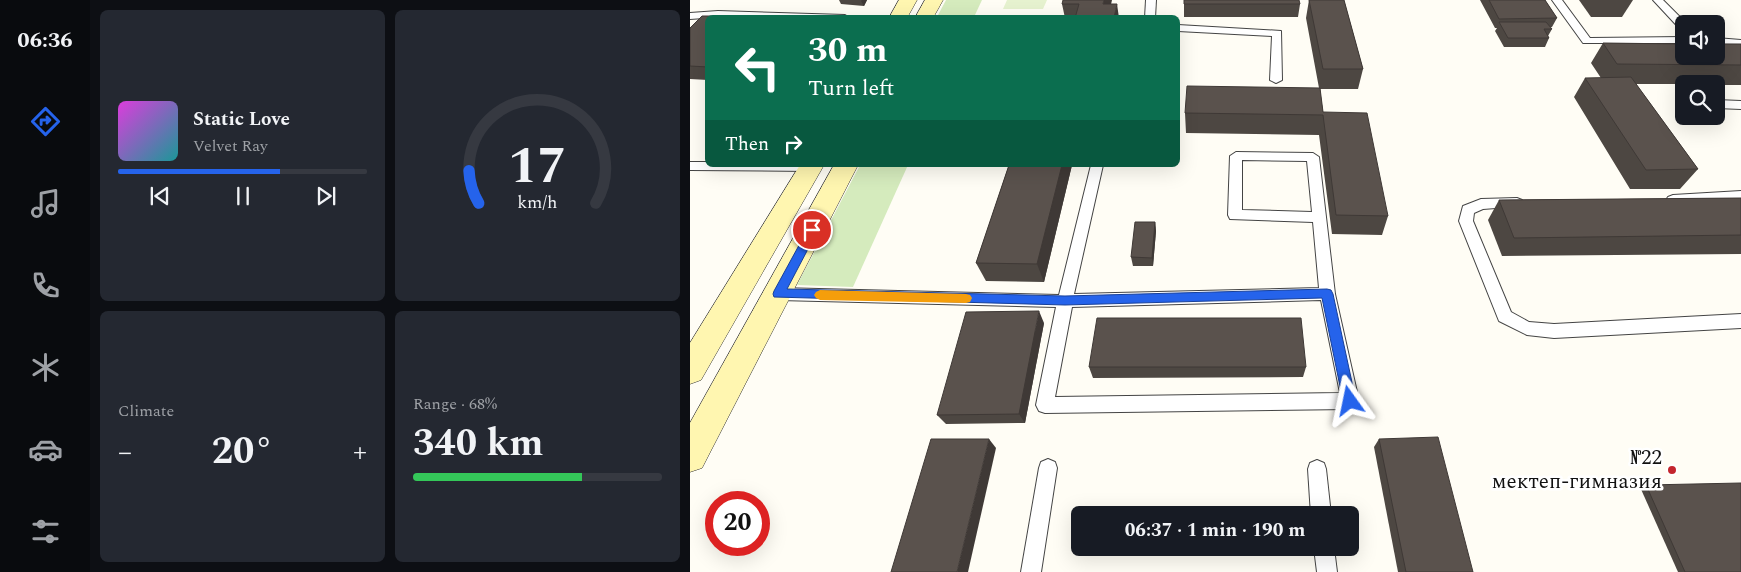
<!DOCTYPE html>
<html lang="en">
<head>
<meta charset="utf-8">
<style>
  :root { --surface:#171b24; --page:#242831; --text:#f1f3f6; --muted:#9ea1a6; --line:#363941; --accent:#2563eb }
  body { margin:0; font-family:Spectral,serif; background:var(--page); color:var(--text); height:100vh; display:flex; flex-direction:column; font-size:19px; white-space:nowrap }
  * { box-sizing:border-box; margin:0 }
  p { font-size:16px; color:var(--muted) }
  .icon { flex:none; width:28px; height:28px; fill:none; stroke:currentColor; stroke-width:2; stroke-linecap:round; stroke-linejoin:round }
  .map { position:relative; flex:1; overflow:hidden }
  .details { display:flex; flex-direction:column; gap:10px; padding:10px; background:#0d0f14; width:600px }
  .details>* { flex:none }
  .top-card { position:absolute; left:15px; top:15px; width:475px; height:152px; border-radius:8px; box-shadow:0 5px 20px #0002; background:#0b6e4f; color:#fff; overflow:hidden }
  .controls { position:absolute; left:985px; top:15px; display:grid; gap:10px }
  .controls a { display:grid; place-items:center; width:50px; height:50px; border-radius:8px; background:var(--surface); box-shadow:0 5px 20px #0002; font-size:25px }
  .speed { position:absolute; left:15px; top:491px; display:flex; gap:10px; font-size:25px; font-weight:700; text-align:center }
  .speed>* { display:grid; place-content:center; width:65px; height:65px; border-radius:50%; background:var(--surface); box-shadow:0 5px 20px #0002; line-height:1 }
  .speed .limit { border:8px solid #d22; background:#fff; color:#111 }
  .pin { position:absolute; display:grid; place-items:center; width:42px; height:42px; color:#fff; margin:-21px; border:2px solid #fff; border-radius:50%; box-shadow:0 1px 5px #0007 }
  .me { position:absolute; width:55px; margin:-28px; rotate:348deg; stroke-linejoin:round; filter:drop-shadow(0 0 4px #0008) }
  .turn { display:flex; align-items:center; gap:18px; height:105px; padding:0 20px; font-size:22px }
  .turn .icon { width:65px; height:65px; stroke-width:2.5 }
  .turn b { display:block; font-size:35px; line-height:42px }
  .then { display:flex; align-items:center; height:48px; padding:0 20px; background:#0003; gap:10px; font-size:19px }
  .big { font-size:38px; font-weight:700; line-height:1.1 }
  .details .card { flex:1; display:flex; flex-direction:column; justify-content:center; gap:8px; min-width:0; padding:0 18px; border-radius:8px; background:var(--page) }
  .details .dial { align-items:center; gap:0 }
  .dial svg { height:130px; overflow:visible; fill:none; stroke:var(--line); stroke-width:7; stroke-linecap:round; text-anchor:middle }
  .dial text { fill:var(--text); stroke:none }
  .song { display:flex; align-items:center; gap:15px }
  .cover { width:60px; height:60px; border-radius:8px; background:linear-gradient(135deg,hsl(300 70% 55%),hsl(180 70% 35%)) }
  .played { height:5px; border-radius:2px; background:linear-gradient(90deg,var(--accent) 65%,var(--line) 65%) }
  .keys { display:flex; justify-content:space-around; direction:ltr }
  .heat { display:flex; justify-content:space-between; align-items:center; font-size:28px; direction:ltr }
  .charge { height:8px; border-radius:4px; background:linear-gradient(90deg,#34c759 68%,var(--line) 0) }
  .details .tiles { flex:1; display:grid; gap:10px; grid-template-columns:repeat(2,1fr) }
  .trip { position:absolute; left:381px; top:506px; width:288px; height:50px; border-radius:8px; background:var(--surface); box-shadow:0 5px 20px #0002; font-weight:700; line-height:50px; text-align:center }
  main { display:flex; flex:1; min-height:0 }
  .tab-bar { display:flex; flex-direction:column; width:90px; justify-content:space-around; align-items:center; background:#090b0e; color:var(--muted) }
  .tab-bar .icon { width:35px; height:35px }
  .tab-bar .selected { color:var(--accent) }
  .tab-bar b { font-size:22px; color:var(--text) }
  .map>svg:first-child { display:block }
  .green { fill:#d5ebbd }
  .pitch { fill:#e6f2cf }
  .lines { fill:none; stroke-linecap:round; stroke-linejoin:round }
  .service-casing { stroke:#444; stroke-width:2 }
  .secondary-casing { stroke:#333; stroke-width:1 }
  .service { fill:#fff; fill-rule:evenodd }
  .secondary { fill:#fff6b0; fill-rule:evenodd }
  .wall { fill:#4d4742 }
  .shaded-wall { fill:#3f3936 }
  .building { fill:#5a524d; stroke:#3f3936 }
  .route { fill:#2563eb; stroke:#184099 }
  .slow { fill:#f59e0b }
  .poi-dot { fill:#c4262e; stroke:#fff; stroke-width:2 }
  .labels { text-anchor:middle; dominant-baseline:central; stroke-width:5; stroke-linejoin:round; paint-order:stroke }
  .near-poi-label { font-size:21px; fill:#111; stroke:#fff; text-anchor:end }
</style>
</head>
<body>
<main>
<nav class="tab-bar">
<b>06:36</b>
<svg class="icon selected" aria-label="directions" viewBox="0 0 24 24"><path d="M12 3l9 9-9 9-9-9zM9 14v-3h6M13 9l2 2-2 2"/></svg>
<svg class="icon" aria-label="music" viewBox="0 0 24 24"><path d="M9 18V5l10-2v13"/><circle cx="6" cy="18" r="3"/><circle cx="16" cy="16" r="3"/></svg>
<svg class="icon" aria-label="phone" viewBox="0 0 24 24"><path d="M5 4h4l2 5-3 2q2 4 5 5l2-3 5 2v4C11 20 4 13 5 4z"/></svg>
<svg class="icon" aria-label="climate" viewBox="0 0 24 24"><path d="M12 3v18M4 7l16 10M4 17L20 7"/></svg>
<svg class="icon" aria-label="car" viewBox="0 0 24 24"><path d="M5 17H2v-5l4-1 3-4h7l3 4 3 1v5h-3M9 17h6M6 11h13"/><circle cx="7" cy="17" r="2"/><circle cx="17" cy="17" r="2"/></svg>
<svg class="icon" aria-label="filters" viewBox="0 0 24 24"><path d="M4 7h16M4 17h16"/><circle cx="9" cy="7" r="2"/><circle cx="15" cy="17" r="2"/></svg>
</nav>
<section class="details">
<div class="tiles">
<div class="card">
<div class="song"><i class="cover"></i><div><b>Static Love</b><p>Velvet Ray</p></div></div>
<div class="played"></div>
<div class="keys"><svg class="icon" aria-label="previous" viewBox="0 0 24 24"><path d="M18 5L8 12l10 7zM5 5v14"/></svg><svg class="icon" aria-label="pause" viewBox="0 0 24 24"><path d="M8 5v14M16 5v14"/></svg><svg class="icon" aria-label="next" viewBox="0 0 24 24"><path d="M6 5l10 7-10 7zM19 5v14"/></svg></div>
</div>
<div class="card dial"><svg viewBox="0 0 100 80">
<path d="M14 69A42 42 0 1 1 86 69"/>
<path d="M14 69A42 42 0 0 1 8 49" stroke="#2563eb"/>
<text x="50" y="56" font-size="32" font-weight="700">17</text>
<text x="50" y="72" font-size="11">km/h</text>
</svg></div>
<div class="card"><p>Climate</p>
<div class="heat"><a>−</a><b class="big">20°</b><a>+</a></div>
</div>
<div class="card"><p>Range · 68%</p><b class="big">340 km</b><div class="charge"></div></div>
</div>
</section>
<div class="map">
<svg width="1051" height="572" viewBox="0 0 1051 572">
  <rect width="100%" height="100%" fill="#fffdf5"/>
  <g class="green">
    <path d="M256,0H292L284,17H247Z"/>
    <path d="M170,165H218L163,287L107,285Z"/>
  </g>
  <path class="pitch" d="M317,0H357L353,9H313Z"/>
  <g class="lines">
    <defs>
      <g id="service">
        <path d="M456,0H466L465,18H455Z"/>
        <path d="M862,0H872L900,38L994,37V43H893Z"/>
        <path d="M963,0H973L997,24H994V30L990,29Z"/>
        <path d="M28,11L155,15L160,18L28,17L0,19V13Z"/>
        <path d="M488,25L591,31L592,80L586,83L580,80L582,36L488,31Z"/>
        <path d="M1026,38L1051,40V46L1026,44Z"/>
        <path d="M1026,100L1051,101V109L1026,108Z"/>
        <path d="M546,152L623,153L629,157L645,294L669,401L666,407L660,409L355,413L349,411L346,405L366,307L89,300L84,298L81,294L84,290L89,288L369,295L401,165H413L384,294L629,288L623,222L540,219L538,215L540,156ZM552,160L617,161L622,212L552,210ZM631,300L650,393L365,397L382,307Z"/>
        <path d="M0,162H18V165H126L127,167L121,171L0,170Z"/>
        <path d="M1051,191V201L983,205L978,203L976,200L978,197L983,195Z"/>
        <path d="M827,198L832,200L834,203L832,206L793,209L784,213L783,221L821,312L839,322L864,324L1051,314V328L864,338L837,335L809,321L769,221L773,206L791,199Z"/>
        <path d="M358,459L365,462L367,468L351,572H331L349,468L351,462Z"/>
        <path d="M627,460L634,463L636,469L641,515H621L618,469L620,463Z"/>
        <path d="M624,548H644L647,572H627Z"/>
      </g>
      <g id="secondary">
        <path d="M209,0H227L217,18H199Z"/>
        <path d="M235,0H253L243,18H225Z"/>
        <path d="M110,165H134L11,380L0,384V343Z"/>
        <path d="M144,165H168L12,468L0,472V423Z"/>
      </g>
    </defs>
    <use href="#service" class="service-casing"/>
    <use href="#secondary" class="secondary-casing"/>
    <use href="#service" class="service"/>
    <use href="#secondary" class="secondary"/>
  </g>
  <g class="wall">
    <path d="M149,0H177L174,6L151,4Z"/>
    <path d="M619,0H654L673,69L668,89H630L633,112L698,216L692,235L642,234L629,135L496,133L495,113L629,88L616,18Z"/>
    <path d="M790,0H855L867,18L862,27H860L862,29L858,36L859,38L855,47H814L805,31L807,28H805Z"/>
    <path d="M889,0H943L932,17H901Z"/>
    <path d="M372,4H421L429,18H375Z"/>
    <path d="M494,4H610L608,17H494Z"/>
    <path d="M12,16H79L80,18H18V80L0,79V28Z"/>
    <path d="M913,43L1051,44V85H1026V84H946L1008,169L990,189H940L884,97L895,78H911L901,63Z"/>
    <path d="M319,165H382L354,282L296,281L286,263Z"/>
    <path d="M1051,198V254L812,256L798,220L809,200Z"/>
    <path d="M465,222L466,231L463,266H443L441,257Z"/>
    <path d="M354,323L335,423L256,424L247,415Z"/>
    <path d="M399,367H616L613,377L403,378Z"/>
    <path d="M689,439L783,572H708L684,447Z"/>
    <path d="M956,485L1051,572H988L950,487Z"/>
  </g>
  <g class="shaded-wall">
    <path d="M172,0H177L174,6L171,1Z"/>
    <path d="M414,0H422L418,18L413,4Z"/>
    <path d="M427,4L429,18H424Z"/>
    <path d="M372,165H382L354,282L347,264Z"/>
    <path d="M465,222L466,231L463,266L462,258Z"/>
    <path d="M349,311L354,323L335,423L329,414Z"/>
    <path d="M299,439L306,448L278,572H267Z"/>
  </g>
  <g class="building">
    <path d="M373,0H414L413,4H427L424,18H385L389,4H372Z"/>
    <path d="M494,0H609L610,4H494Z"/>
    <path d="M619,0H654L673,69H633Z"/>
    <path d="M799,0H855L867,18L809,19Z"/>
    <path d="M12,16H79L78,18H18V67L0,66V28Z"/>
    <path d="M809,22H856L862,29H854L859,38H818Z"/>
    <path d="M913,43L994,44V56H1026V44H1051V65L927,64Z"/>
    <path d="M941,77L1008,169L956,170L895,78Z"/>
    <path d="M497,86L630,88L633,112L677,113L698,216L646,215L633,115L495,113Z"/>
    <path d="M319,165H372L347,264L286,263Z"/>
    <path d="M1051,198V235L824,238L809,200Z"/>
    <path d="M445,222H465L462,258L441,257Z"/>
    <path d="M349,311L329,414L247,415L276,312Z"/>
    <path d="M407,318H611L616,367H399Z"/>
    <path d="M748,437L783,572H716L689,439Z"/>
    <path d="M241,439H299L267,572H201Z"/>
    <path d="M1051,483V572H995L956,485Z"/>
  </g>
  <path class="route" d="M122,226L128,230L97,289L375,296L637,289L641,290L643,294L666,401L664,405L660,407L655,405L653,401L632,298L375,305L84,297L83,294L84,291L119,227Z"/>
  <path class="slow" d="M130,290L276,294L280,295L282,298L280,302L276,303L130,300L126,298L124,295L126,292Z"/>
  <circle class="poi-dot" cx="982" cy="470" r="5"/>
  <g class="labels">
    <g class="near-poi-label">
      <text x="972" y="458">№22<tspan x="972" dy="24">мектеп-гимназия</tspan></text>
    </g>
  </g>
</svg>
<div class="controls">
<a><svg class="icon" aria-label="sound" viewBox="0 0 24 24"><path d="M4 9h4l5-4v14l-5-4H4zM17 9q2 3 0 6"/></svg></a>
<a><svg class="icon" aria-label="search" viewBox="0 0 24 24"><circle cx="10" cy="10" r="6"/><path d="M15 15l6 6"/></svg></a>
</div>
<div class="speed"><div class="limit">20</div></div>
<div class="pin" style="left:122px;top:230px;background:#d93025"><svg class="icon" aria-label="arrive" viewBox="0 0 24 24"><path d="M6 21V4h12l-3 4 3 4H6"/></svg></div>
<svg class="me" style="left:660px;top:401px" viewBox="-20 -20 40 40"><path d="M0-17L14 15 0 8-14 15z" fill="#2563eb" stroke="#fff" stroke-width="4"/></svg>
<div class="trip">06:37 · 1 min · 190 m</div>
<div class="top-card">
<div class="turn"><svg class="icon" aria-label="left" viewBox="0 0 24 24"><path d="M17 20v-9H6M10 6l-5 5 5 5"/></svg><div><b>30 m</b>Turn left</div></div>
<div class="then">Then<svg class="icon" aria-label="right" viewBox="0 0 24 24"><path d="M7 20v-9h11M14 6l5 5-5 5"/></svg></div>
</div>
</div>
</main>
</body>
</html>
